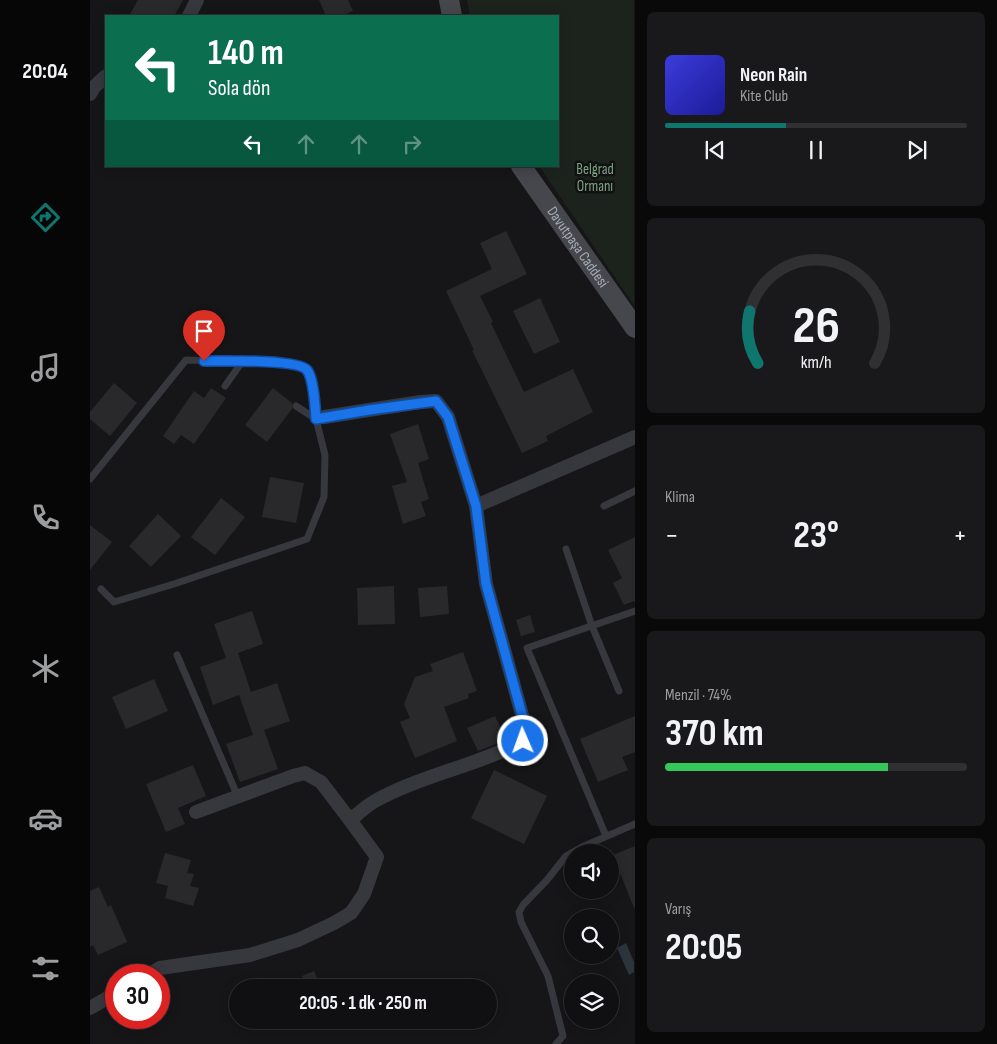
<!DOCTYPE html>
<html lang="tr">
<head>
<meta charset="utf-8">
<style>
  :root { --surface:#101012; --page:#19191b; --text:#f1f3f6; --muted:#9c9d9f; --line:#303032; --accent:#0f766e }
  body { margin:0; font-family:"Sofia Sans Condensed",sans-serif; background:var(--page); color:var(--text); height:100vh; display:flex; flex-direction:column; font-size:19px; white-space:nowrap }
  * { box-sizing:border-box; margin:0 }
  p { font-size:16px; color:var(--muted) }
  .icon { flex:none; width:28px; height:28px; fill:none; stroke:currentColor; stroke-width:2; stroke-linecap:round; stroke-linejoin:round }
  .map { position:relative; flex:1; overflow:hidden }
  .side { display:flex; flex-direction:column; gap:12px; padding:12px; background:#09090a; width:362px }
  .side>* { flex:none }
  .hud { position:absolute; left:15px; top:15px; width:454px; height:152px; border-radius:0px; box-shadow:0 2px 12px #0003,0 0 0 1px var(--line); background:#0b6e4f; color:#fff; overflow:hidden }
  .tools { position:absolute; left:474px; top:844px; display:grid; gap:10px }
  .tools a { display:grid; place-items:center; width:55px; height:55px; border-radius:50%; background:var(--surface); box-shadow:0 2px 12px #0003,0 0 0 1px var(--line); font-size:25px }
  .speed { position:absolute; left:15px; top:964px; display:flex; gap:10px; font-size:25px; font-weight:700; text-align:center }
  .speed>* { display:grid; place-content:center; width:65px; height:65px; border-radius:50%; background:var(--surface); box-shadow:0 2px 12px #0003,0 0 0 1px var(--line); line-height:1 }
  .speed .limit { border:8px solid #d22; background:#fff; color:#111 }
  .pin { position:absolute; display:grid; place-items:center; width:42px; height:42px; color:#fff; margin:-51px -21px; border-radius:50% 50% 50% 0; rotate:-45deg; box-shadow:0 0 5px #0007 }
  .pin .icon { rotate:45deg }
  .me { position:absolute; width:55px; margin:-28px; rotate:358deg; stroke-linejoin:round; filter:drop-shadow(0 0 4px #0008) }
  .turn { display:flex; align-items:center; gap:18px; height:105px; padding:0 20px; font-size:22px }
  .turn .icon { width:65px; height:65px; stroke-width:2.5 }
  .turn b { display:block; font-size:35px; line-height:42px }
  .lanes { display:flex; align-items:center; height:48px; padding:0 20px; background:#0003; justify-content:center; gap:25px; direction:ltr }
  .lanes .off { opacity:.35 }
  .big { font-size:38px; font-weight:700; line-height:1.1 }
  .side .card { flex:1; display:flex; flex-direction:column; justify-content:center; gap:8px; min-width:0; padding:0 18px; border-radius:8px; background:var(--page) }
  .side .dial { align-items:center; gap:0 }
  .dial svg { height:130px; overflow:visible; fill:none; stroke:var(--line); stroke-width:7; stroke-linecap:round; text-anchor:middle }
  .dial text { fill:var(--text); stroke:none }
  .song { display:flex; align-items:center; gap:15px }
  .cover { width:60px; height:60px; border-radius:8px; background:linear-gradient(135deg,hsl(240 70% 55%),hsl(240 70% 35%)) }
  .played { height:5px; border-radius:2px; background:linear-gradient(90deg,var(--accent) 40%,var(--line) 40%) }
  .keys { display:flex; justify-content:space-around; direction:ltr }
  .heat { display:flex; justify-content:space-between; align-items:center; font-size:28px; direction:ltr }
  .charge { height:8px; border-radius:4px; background:linear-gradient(90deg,#34c759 74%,var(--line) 0) }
  .trip { position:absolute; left:139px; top:979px; width:268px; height:50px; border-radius:25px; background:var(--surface); box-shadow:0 2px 12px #0003,0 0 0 1px var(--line); font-weight:700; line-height:50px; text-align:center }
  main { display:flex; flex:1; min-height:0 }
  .menu { display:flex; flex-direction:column; width:90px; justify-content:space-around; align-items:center; background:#060607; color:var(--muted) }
  .menu .icon { width:35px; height:35px }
  .menu .selected { color:var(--accent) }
  .menu b { font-size:22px; color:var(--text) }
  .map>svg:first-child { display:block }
  .green { fill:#1c231d }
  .water { fill:#2c353c }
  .building { fill:#29292c }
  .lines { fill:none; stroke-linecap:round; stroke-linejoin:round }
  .lane { stroke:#37383d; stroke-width:7 }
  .street { stroke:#37383d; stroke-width:14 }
  .secondary { stroke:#45474d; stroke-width:20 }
  .route-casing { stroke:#114b97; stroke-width:12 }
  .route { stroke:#1a73e8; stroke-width:9 }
  .labels { text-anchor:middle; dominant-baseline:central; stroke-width:5; stroke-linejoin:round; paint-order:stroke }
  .park-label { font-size:15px; fill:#7fa381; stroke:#111113 }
  .street-label { font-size:15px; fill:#a8adb8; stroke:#111113 }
</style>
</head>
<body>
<main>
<nav class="menu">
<b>20:04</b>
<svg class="icon selected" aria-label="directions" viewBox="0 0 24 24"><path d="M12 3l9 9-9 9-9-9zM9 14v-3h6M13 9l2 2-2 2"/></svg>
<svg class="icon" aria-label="music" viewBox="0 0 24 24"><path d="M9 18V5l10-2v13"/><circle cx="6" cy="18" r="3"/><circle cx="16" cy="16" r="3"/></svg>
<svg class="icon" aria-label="phone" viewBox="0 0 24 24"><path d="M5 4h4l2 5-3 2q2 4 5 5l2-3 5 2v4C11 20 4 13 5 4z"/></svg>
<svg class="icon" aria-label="climate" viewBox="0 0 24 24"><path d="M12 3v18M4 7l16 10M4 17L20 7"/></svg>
<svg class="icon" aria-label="car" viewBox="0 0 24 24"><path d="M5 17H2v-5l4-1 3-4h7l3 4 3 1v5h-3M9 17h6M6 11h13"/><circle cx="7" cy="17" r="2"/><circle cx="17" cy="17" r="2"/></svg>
<svg class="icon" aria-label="filters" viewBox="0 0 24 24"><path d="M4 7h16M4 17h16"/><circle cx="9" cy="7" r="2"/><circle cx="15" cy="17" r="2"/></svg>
</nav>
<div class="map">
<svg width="545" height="1044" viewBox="0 0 545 1044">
  <rect width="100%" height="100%" fill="#161618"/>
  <path class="green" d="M377,0H544V305L449,166H468V16H380Z"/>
  <path class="water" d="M536,943L544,962V972L539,975L527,948Z"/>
  <g class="building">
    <path d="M48,0H93L84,16H39Z"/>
    <path d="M229,0H258L263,11L251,16H236Z"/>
    <path d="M416,231L437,274L390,296L403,322L401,323L434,392L483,369L503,412L456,436L458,441L432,453L382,350H384L356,291L402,269L390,243Z"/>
    <path d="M450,298L470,342L444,354L423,311Z"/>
    <path d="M24,383L47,403L20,436L0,419V412Z"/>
    <path d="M121,388L136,398L104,444L91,435L84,444L73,436L104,391L114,398Z"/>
    <path d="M183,388L202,403V409L177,442L155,425Z"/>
    <path d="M328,424L339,459L328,463L339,499L331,502L336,516L313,524L302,486L317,482L300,434Z"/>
    <path d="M180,477L214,483L206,523L172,517Z"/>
    <path d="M131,498L155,517L125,555L101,537Z"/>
    <path d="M68,514L91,536L61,567L39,546Z"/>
    <path d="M0,525L22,542L0,570Z"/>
    <path d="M545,537V602L544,601L534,605L523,583L532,578L518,550Z"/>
    <path d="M304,586L305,624L268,625L267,588Z"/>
    <path d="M357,586L359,614L330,617L328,588Z"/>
    <path d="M162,611L173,644L148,653L161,692L187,683L200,721L174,730L188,769L150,782L136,744L163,735L149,695L123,705L110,667L136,658L124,624Z"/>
    <path d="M440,615L445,632L431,636L426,620Z"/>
    <path d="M373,652L387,691L378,694L379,698L354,707L367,741L325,758L310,722L320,718L314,704L325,677L343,671L340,664Z"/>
    <path d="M64,679L78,711L36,729L22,697Z"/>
    <path d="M405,716L416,740L388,751L377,728Z"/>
    <path d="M545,716V752L532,757L538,770L508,782L490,739Z"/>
    <path d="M103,765L116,796L88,808L95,824L76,832L56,784Z"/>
    <path d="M404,770L457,796L434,844L381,818Z"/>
    <path d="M545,846V907L544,908L523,855Z"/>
    <path d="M75,853L101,860L97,873L104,874L100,886L109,888L103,906L75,898L78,886L66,883Z"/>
    <path d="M9,887L18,907L21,905L37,942L8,955L3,945L0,947V891Z"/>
    <path d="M224,971L231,988H217L212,976Z"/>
  </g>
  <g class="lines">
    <g class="lane">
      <path d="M135,386L152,362"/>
      <path d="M206,406L226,419"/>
      <path d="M0,479L96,360L202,363L216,368L220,375L226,419"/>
      <path d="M514,506L545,491"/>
      <path d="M476,549L502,626L529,691"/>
      <path d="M11,589L24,602L84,584L217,539L234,497L235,455L226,419L234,417"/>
      <path d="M87,655L148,797"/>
      <path d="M516,836L437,648L545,611"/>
      <path d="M466,1044L473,1036L458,976L431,922L429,912L433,905L457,880L476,856L492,847L545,824"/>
    </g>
    <g class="street">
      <path d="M99,16L107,0"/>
      <path d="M0,94L4,87L16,76"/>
      <path d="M386,506L545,437"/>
      <path d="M106,812L203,776L215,773L231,782L260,820"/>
      <path d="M58,975L70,968L160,955L208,940L244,923L261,913L274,894L287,857L260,820C268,814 276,806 285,801C332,775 386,766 433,741L434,722L396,584L386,506L358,417L346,401L330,402L234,417"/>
      <path d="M0,1008L26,993"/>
    </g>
    <g class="secondary">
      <path d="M359,0L362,16"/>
      <path id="s1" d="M431,166L545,328"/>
    </g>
  </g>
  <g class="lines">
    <defs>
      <path id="route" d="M114,361C132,361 208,359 217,370C224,379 225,407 226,419L279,410L346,401L358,417L386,506L396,584L434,722L433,741"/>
    </defs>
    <use href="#route" class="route-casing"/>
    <use href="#route" class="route"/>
  </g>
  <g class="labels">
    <g class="park-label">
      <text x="505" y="169">Belgrad<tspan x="505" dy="17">Ormanı</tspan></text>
    </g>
    <g class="street-label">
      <text stroke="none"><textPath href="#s1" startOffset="99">Davutpaşa Caddesi</textPath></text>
    </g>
  </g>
</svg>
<div class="tools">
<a><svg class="icon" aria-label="sound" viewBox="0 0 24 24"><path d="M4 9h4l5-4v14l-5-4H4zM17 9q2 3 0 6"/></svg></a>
<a><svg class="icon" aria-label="search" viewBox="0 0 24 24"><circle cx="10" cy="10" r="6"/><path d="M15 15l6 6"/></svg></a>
<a><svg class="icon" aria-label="layers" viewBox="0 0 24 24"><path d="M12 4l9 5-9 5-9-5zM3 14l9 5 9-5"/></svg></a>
</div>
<div class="speed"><div class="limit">30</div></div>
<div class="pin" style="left:114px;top:361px;background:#d93025"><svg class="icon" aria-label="arrive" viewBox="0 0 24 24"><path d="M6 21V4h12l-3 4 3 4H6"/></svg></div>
<svg class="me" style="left:433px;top:741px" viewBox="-20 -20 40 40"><circle r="17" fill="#1a73e8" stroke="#fff" stroke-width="3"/><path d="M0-11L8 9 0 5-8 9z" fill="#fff"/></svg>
<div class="trip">20:05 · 1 dk · 250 m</div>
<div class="hud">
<div class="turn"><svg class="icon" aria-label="left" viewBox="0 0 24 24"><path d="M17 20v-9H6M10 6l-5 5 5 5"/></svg><div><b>140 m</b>Sola dön</div></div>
<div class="lanes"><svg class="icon" aria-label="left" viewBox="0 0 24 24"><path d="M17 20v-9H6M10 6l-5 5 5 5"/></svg><svg class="icon off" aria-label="ahead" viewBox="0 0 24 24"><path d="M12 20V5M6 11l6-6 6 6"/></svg><svg class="icon off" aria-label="ahead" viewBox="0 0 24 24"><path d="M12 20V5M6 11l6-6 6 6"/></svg><svg class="icon off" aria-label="right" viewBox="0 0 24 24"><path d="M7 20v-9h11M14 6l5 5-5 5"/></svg></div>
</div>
</div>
<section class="side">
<div class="card">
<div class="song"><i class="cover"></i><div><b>Neon Rain</b><p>Kite Club</p></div></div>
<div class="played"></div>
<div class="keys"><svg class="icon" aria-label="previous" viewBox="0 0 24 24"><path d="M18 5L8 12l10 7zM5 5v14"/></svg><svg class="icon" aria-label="pause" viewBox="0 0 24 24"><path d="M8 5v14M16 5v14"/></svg><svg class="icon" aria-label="next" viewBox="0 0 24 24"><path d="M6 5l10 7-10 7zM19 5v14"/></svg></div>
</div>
<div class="card dial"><svg viewBox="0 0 100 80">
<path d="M14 69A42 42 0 1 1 86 69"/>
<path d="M14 69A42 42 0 0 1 9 37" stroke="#0f766e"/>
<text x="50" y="56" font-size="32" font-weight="700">26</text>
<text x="50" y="72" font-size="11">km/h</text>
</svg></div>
<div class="card"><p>Klima</p>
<div class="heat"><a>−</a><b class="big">23°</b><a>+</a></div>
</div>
<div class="card"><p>Menzil · 74%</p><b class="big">370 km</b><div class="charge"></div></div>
<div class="card"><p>Varış</p><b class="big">20:05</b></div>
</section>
</main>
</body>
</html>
